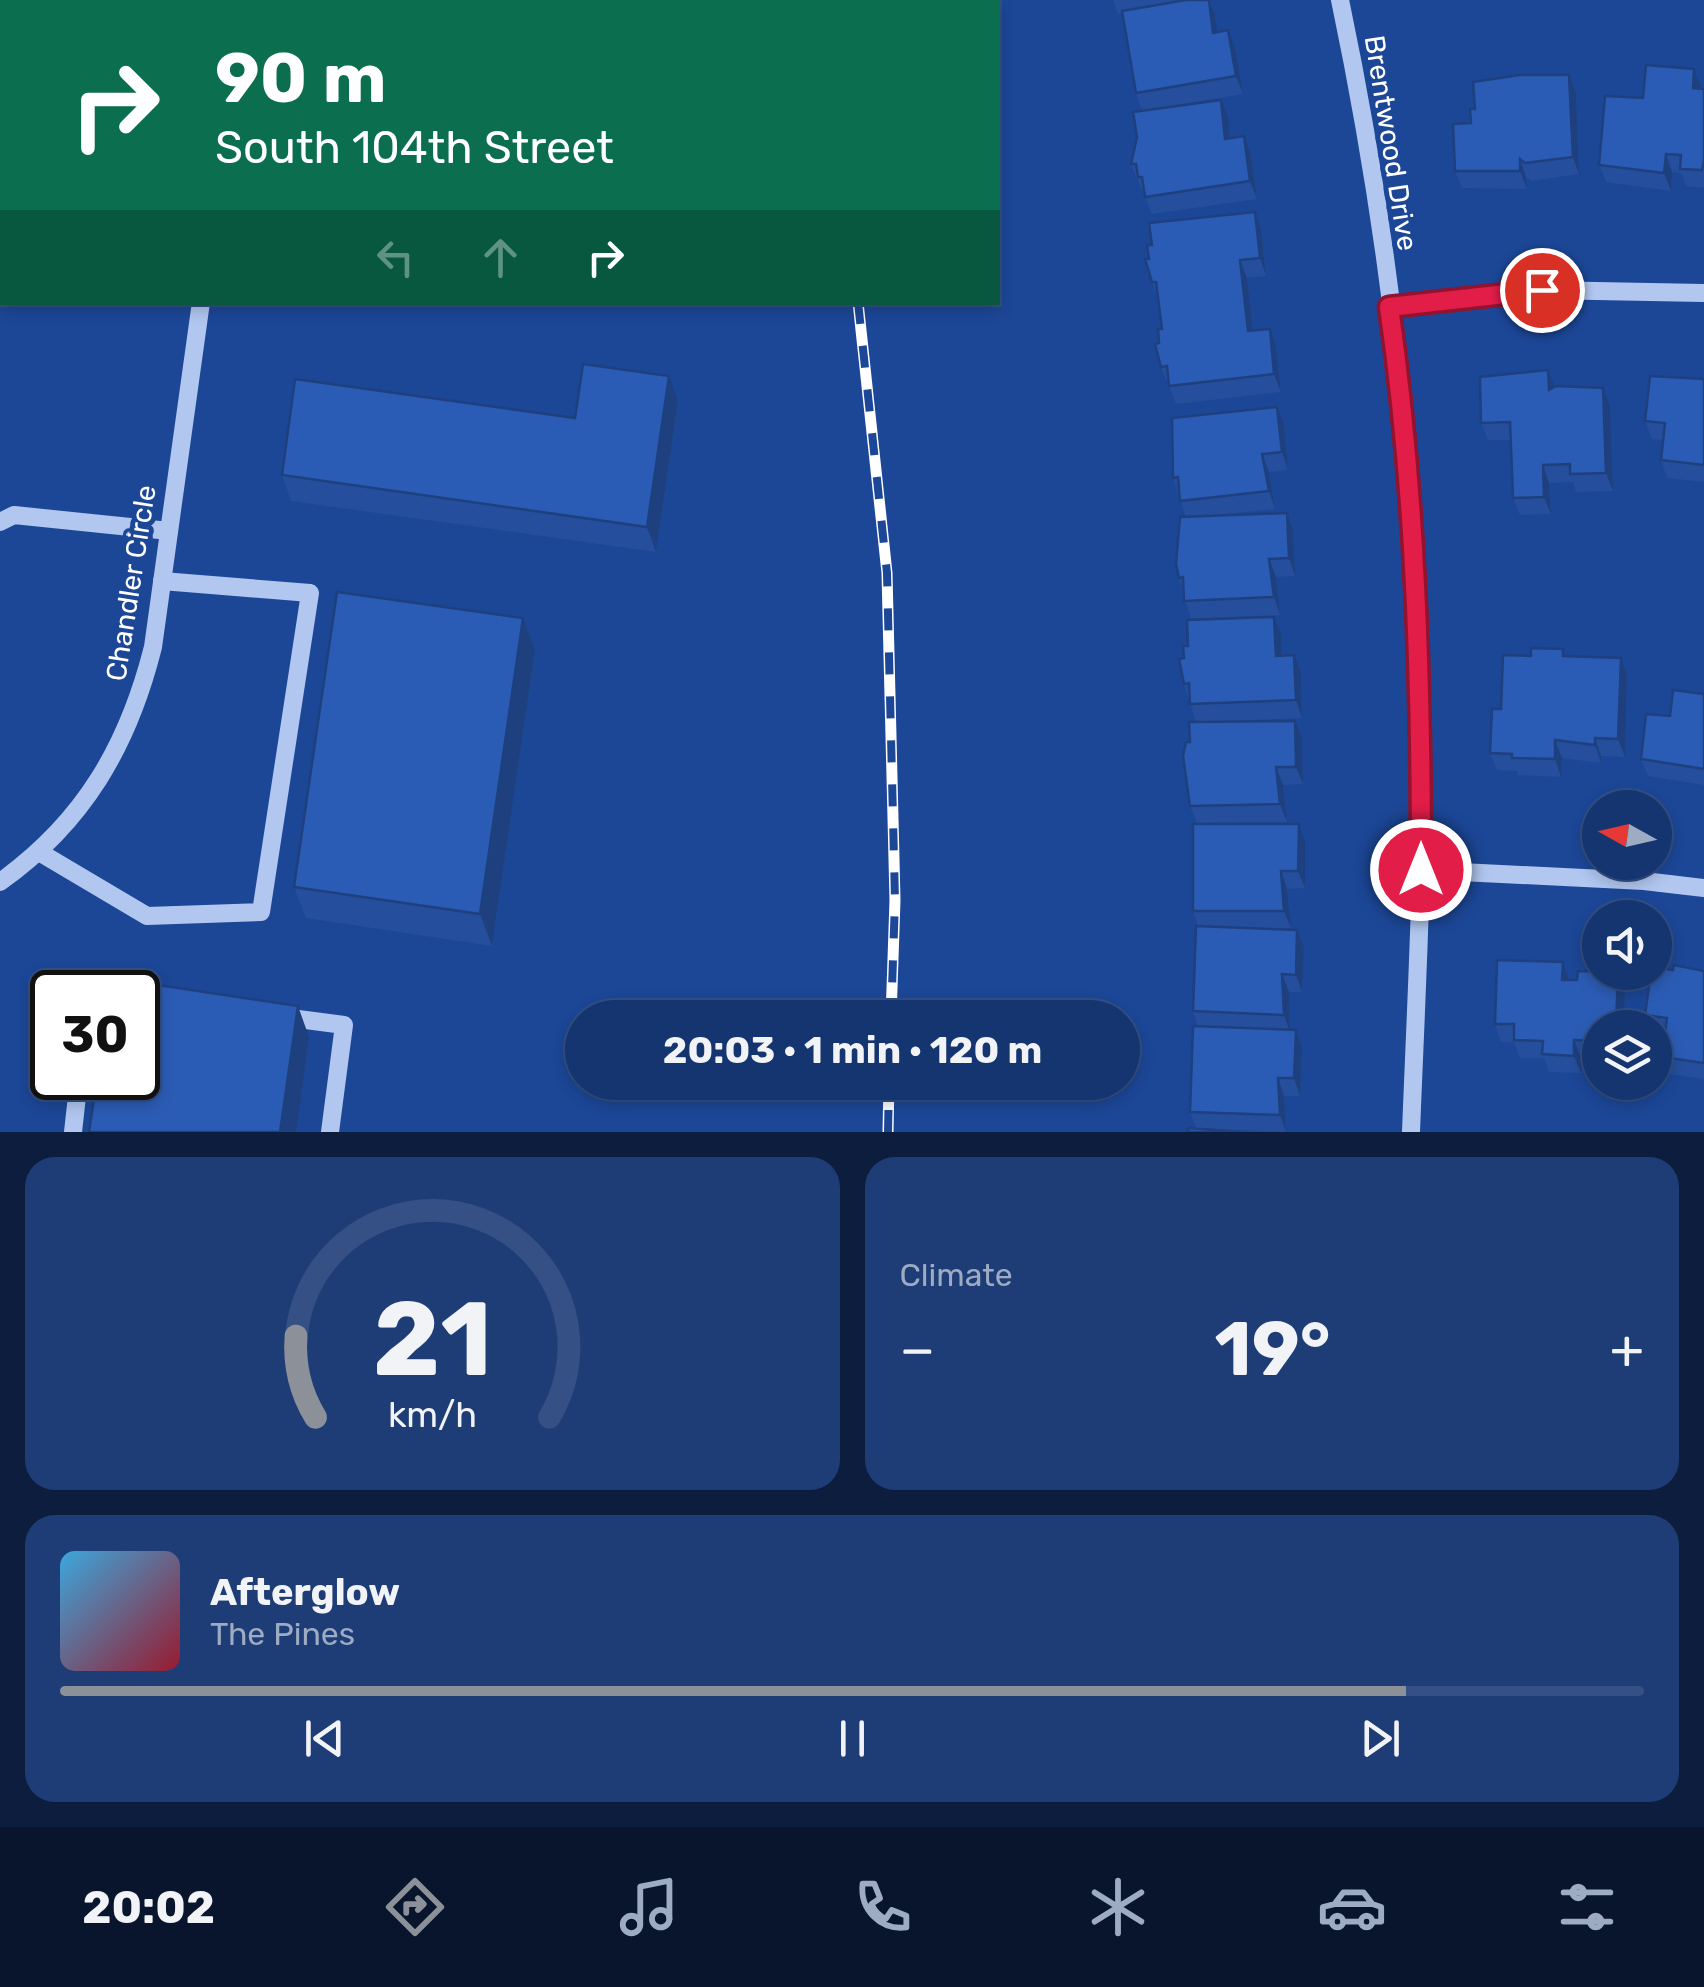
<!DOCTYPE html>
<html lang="en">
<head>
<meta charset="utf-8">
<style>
  :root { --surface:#153571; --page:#1e3d76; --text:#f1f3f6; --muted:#9dabc3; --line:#345084; --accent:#8c9099 }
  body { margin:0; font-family:Rubik,sans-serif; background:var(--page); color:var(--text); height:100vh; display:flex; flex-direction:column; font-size:38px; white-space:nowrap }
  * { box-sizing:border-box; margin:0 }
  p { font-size:32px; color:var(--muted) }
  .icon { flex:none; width:55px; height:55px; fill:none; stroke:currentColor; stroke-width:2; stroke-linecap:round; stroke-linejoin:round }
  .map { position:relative; height:1132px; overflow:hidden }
  .drawer { display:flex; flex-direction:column; gap:25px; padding:25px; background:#0c1d3e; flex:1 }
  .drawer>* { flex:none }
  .guide { position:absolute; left:0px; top:0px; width:1000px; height:305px; box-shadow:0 5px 15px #0003,0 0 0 2px var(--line); background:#0b6e4f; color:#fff; overflow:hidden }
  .needle { width:65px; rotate:278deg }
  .buttons { position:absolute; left:1582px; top:790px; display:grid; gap:20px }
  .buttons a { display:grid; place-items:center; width:90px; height:90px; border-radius:50%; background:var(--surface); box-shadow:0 5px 15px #0003,0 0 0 2px var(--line); font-size:50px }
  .speed { position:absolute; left:30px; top:970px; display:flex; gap:20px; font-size:50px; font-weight:700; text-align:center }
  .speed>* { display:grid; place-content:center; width:130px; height:130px; border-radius:50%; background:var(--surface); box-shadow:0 5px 15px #0003,0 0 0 2px var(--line); line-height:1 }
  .speed .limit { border:5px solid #111; border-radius:15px; background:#fff; color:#111 }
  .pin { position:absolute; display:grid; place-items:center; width:85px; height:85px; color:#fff; margin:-42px; border:5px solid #fff; border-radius:50%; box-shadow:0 2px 10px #0007 }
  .me { position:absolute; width:110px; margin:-55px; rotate:0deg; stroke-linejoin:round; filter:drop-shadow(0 0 8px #0008) }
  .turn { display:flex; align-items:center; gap:35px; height:210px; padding:0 50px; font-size:45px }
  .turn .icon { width:130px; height:130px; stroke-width:2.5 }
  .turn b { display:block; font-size:70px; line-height:85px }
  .lanes { display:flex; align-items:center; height:95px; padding:0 50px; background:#0003; justify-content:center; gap:50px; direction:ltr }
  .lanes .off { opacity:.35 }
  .big { font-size:75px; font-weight:700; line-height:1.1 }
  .drawer .tile { flex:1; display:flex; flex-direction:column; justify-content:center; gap:15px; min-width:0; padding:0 35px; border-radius:30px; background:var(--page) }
  .drawer .dial { align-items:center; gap:0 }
  .dial svg { height:260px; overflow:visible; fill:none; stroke:var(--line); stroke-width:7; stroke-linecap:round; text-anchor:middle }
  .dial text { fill:var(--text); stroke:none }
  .song { display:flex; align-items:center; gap:30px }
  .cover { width:120px; height:120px; border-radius:15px; background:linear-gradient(135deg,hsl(200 70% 55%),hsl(350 70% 35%)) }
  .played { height:10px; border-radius:5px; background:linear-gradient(90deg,var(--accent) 85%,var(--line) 85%) }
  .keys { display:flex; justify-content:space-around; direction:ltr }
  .heat { display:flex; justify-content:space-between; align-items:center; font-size:55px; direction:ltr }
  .drawer .tiles { flex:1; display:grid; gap:25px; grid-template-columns:1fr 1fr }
  .tile:last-child { grid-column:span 2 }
  .trip { position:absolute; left:565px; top:1000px; width:575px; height:100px; border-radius:50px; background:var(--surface); box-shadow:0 5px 15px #0003,0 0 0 2px var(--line); font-weight:700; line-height:100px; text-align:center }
  .tab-bar { display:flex; height:160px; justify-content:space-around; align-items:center; background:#08152d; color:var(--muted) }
  .tab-bar .icon { width:70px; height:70px }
  .tab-bar .on { color:var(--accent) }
  .tab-bar b { font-size:45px; color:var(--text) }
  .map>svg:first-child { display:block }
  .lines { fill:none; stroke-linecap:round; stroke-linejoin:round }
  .minor { stroke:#b1c7f0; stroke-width:18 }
  .rail-casing { stroke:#fff; stroke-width:11 }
  .rail { stroke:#1c4797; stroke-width:8; stroke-dasharray:22; stroke-linecap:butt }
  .wall { fill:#254f9c }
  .shaded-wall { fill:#1e407f }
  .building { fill:#2b5cb5; stroke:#1e407f; stroke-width:2.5 }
  .route-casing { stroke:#92132f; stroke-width:25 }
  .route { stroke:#e11d48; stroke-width:18 }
  .labels { text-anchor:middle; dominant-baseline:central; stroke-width:10; stroke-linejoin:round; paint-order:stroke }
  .street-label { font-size:28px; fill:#fff; stroke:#1c4797 }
</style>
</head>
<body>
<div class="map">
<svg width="1704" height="1132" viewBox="0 0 1704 1132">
  <rect width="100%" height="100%" fill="#1c4797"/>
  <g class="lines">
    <g class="minor">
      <path d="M33,0L39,2"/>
      <path d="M1340,0C1386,219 1413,446 1421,669C1426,824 1417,978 1411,1132"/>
      <path d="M1389,307L1542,290L1704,293"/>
      <path d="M0,522L14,515L169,531"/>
      <path d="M39,852L147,916L261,912L310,593L162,581"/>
      <path d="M1421,870L1644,881L1704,888"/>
      <path d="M0,882C84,822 128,746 153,647L201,302"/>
      <path d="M283,1017L344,1025L330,1132"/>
      <path d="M73,1132L79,1078"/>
    </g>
    <defs>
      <g id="rail">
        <path d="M798,0V2"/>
        <path d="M858,302L887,573L895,900L891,1018"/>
        <path d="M888,1132L889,1082"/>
      </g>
    </defs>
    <use href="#rail" class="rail-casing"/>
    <use href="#rail" class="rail"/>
  </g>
  <g class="wall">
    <path d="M411,0H549L548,2H416Z"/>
    <path d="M1113,0H1210L1215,14L1217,33L1235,48L1243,94L1142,111L1136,93L1122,13L1118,14Z"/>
    <path d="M1694,69L1701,89H1704V188L1686,186L1681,173L1672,172L1671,191L1606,182L1599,165L1643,98Z"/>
    <path d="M1569,75L1576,93L1579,174L1531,181L1526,177L1527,189L1462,188L1455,171L1475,109Z"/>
    <path d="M1228,117L1229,139L1251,154L1257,199L1152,214L1131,164Z"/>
    <path d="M1261,229L1266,276L1247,278L1253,331L1276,347L1281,392L1176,404L1161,367L1159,343L1162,329L1158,300L1152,282L1149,259Z"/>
    <path d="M1704,379V482L1667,478L1661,460L1663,440L1652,439L1645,421Z"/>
    <path d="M1554,387L1610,406L1613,491L1576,492L1573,482L1549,483L1551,514L1520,515L1513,498L1511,440H1488L1481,423Z"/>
    <path d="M678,401L656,552L291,501L282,475L575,418Z"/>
    <path d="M1284,424L1288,470L1269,472L1275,509L1206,516L1287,513L1293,530L1295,576L1276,577L1280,615L1191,619L1179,578L1186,517L1173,478Z"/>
    <path d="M1274,617L1281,634V656L1301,673L1302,718L1196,722L1184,684V658L1188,646Z"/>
    <path d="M523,618L535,650L492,946L306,918L294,887Z"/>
    <path d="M1531,656L1621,658L1627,675L1625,757L1601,756V763L1562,758L1561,777L1518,775L1517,771L1497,770L1490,753L1501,709Z"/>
    <path d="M1704,694V785L1648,776L1641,759L1670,716Z"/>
    <path d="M1302,738L1303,784L1283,785L1287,822L1197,823L1190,806Z"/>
    <path d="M1305,842V888L1287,889L1291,928H1259L1297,930L1304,947L1302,992H1289L1290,1030H1296L1302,1048L1300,1096H1284L1286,1132L1196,1128L1190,1112L1198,1027L1193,1011L1198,926L1193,911Z"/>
    <path d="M1673,970L1704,971V1079L1669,1074L1662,1057L1665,1035L1655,1033V1028H1650L1645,1015Z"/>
    <path d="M1569,980L1625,989L1600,1028V1059L1581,1058V1073L1549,1072L1544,1058H1520L1514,1042H1501L1495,1024Z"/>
  </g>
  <g class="shaded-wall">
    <path d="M522,0H549L548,2H521Z"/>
    <path d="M1209,0L1215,14L1220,51L1213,33Z"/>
    <path d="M1228,30L1235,48L1243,94L1236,76Z"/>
    <path d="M1694,69L1701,87L1699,106L1693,88Z"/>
    <path d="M1569,75L1576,93L1579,174L1573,157Z"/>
    <path d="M1221,100L1228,117L1231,157L1225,139Z"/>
    <path d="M1244,136L1251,154L1257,199L1250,181Z"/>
    <path d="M1666,154L1672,172L1671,191L1664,173Z"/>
    <path d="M1520,159L1526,177L1527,189L1520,171Z"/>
    <path d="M1255,212L1261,229L1266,276L1260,258Z"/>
    <path d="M0,236L2,243V263L0,280Z"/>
    <path d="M1240,260L1247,278L1255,349L1248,331Z"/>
    <path d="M1270,329L1276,347L1281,392L1274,374Z"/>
    <path d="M1548,370L1555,388L1549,390Z"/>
    <path d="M669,376L678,401L656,552L647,527Z"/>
    <path d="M1603,388L1610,406L1613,491L1606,473Z"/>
    <path d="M1277,407L1284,424L1288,470L1282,452Z"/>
    <path d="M1262,454L1269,472L1275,509L1269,491Z"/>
    <path d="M1543,465L1549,483L1551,514L1544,497Z"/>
    <path d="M1287,513L1293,530L1295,576L1289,558Z"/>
    <path d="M1269,559L1276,577L1280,615L1274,597Z"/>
    <path d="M1274,617L1281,634L1282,674L1276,656Z"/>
    <path d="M523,618L535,650L492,946L480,914Z"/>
    <path d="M1294,655L1301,673L1302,718L1296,700Z"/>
    <path d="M1621,658L1627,675L1625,757L1618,739Z"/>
    <path d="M1295,721L1302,738L1303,784L1296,767Z"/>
    <path d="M1595,738L1601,756V763L1595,745Z"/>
    <path d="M1555,740L1562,758L1561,777L1555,759Z"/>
    <path d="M1276,767L1283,785L1287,822L1280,804Z"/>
    <path d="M1299,824L1305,842V888L1298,871Z"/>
    <path d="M1281,871L1287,889L1291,928L1284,911Z"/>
    <path d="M1297,930L1304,947L1302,992L1296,975Z"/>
    <path d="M1563,962L1569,980H1562Z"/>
    <path d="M1618,972L1625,989L1623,1028H1616Z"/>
    <path d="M1282,974L1289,992L1290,1033L1284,1015Z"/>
    <path d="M298,1006L309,1037L296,1132H280Z"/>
    <path d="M1296,1030L1302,1048L1300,1096L1294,1078Z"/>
    <path d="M1574,1040L1581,1058V1073L1574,1056Z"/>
    <path d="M1278,1078L1284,1096L1286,1132L1280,1115Z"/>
  </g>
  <g class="building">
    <path d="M463,0H522L521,2H468Z"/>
    <path d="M1186,0H1209L1213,33L1228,30L1236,76L1136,93L1122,11Z"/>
    <path d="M1646,65L1694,69L1693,88L1704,89V160L1702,170L1680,169L1681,155L1666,154L1664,173L1599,165L1605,96L1643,98Z"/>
    <path d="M1520,75H1569L1573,157L1525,163L1520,159V171H1455L1453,124L1471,123L1470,109H1475L1473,82Z"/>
    <path d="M1221,100L1225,139L1244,136L1250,181L1145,197L1142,177H1138L1136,164H1131L1137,137L1133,112Z"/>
    <path d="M1255,212L1260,258L1240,260L1248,331L1270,329L1274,374L1169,386L1167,366L1161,367L1155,344L1159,343L1158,329H1162L1156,282H1152L1145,259H1149L1147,245H1152L1149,223Z"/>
    <path d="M583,364L669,376L647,527L282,475L295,379L575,418Z"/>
    <path d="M1548,370L1549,390L1556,386L1603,388L1606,473L1570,474V464L1543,465L1544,497L1513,498L1510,422L1481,423L1480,377Z"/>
    <path d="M1650,376L1704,379V465L1661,460L1665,423L1645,421Z"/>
    <path d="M1277,407L1282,452L1262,454L1269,491L1180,501L1178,477L1173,478L1172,418Z"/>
    <path d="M1287,513L1289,558L1269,559L1274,597L1184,601L1183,577L1179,578L1176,564L1180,517Z"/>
    <path d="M337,592L523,618L480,914L294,887Z"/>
    <path d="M1274,617L1276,656L1294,655L1296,700L1190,704L1189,683L1184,684L1179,659L1184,658L1183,646H1188L1187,620Z"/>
    <path d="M1531,648L1563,649V656L1621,658L1618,739L1595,738V745L1555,740V759L1512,758V754L1490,753L1492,709H1501L1503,655L1531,656Z"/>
    <path d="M1673,690L1704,694V769L1641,759L1646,714L1670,716Z"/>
    <path d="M1295,721L1296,767H1276L1280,804L1190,806L1183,756L1186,742H1190L1189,722Z"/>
    <path d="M1193,824H1299L1298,871H1281L1284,911H1193Z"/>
    <path d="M1196,926L1297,930L1296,975L1282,974L1284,1015L1193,1011Z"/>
    <path d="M1497,960L1563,962L1562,980H1577L1578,971L1618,972L1616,1028H1600V1041L1574,1040V1056L1542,1054L1543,1041L1514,1040V1024H1495Z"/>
    <path d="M1674,965L1704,971V1063L1662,1057L1667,1018L1645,1015L1651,972H1655V967L1673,970Z"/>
    <path d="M111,978L298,1006L280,1132H89L97,1078H138V992H109Z"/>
    <path d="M1193,1026L1296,1030L1294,1078H1278L1280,1115L1190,1112Z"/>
    <path d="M1188,1128L1241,1132H1188Z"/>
  </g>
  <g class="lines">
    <defs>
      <path id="route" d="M1421,870C1421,681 1416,494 1389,307L1542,290"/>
    </defs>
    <use href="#route" class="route-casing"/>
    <use href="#route" class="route"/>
  </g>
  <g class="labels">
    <g class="street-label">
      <text transform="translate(1391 143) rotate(81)">Brentwood Drive</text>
      <text transform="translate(131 583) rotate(-81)">Chandler Circle</text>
    </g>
  </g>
</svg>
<div class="buttons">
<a><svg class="needle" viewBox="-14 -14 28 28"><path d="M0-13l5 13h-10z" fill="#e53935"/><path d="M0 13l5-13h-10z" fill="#9dabc3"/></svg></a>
<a><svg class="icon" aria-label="sound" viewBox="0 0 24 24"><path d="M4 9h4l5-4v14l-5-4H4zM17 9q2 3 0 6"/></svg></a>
<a><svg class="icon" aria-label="layers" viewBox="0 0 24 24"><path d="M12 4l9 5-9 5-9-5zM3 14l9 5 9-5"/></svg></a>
</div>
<div class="speed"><div class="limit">30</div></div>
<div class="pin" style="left:1542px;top:290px;background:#d93025"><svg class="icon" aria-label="arrive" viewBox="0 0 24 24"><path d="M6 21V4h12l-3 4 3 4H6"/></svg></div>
<svg class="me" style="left:1421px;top:870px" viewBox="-20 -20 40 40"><circle r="17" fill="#e11d48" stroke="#fff" stroke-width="3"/><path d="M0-11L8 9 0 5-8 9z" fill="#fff"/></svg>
<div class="trip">20:03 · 1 min · 120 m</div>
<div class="guide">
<div class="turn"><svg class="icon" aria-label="right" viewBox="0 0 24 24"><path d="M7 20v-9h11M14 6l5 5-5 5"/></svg><div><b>90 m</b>South 104th Street</div></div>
<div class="lanes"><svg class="icon off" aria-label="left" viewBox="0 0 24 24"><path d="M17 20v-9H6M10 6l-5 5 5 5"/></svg><svg class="icon off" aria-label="ahead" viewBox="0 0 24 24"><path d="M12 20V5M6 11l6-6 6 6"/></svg><svg class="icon" aria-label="right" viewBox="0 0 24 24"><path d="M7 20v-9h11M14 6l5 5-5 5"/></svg></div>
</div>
</div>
<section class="drawer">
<div class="tiles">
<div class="tile dial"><svg viewBox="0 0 100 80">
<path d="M14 69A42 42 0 1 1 86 69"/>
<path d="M14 69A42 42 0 0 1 8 44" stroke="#8c9099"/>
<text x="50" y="56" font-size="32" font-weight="700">21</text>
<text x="50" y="72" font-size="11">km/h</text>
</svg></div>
<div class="tile"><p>Climate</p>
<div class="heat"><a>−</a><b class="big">19°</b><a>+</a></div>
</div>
<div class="tile">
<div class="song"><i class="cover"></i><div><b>Afterglow</b><p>The Pines</p></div></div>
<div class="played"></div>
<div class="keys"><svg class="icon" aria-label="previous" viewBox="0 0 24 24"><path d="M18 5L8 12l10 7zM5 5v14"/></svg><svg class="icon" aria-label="pause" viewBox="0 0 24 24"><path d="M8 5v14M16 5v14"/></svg><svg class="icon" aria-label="next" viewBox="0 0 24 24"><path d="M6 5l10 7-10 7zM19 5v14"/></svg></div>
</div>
</div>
</section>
<nav class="tab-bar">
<b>20:02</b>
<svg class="icon on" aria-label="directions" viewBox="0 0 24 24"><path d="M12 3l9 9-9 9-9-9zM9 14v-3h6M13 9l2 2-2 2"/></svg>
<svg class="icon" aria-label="music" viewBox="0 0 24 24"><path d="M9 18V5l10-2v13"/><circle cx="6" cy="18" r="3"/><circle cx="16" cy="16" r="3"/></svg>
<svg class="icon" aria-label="phone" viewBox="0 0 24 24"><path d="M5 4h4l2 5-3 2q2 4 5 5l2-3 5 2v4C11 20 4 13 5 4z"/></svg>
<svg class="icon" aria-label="climate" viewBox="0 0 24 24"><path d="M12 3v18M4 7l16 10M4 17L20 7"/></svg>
<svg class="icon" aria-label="car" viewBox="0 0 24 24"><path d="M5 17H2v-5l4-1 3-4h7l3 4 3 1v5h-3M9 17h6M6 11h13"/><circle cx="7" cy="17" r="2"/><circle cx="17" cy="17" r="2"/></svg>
<svg class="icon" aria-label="filters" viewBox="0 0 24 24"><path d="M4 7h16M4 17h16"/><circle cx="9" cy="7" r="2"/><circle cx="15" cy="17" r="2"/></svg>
</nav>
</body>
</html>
